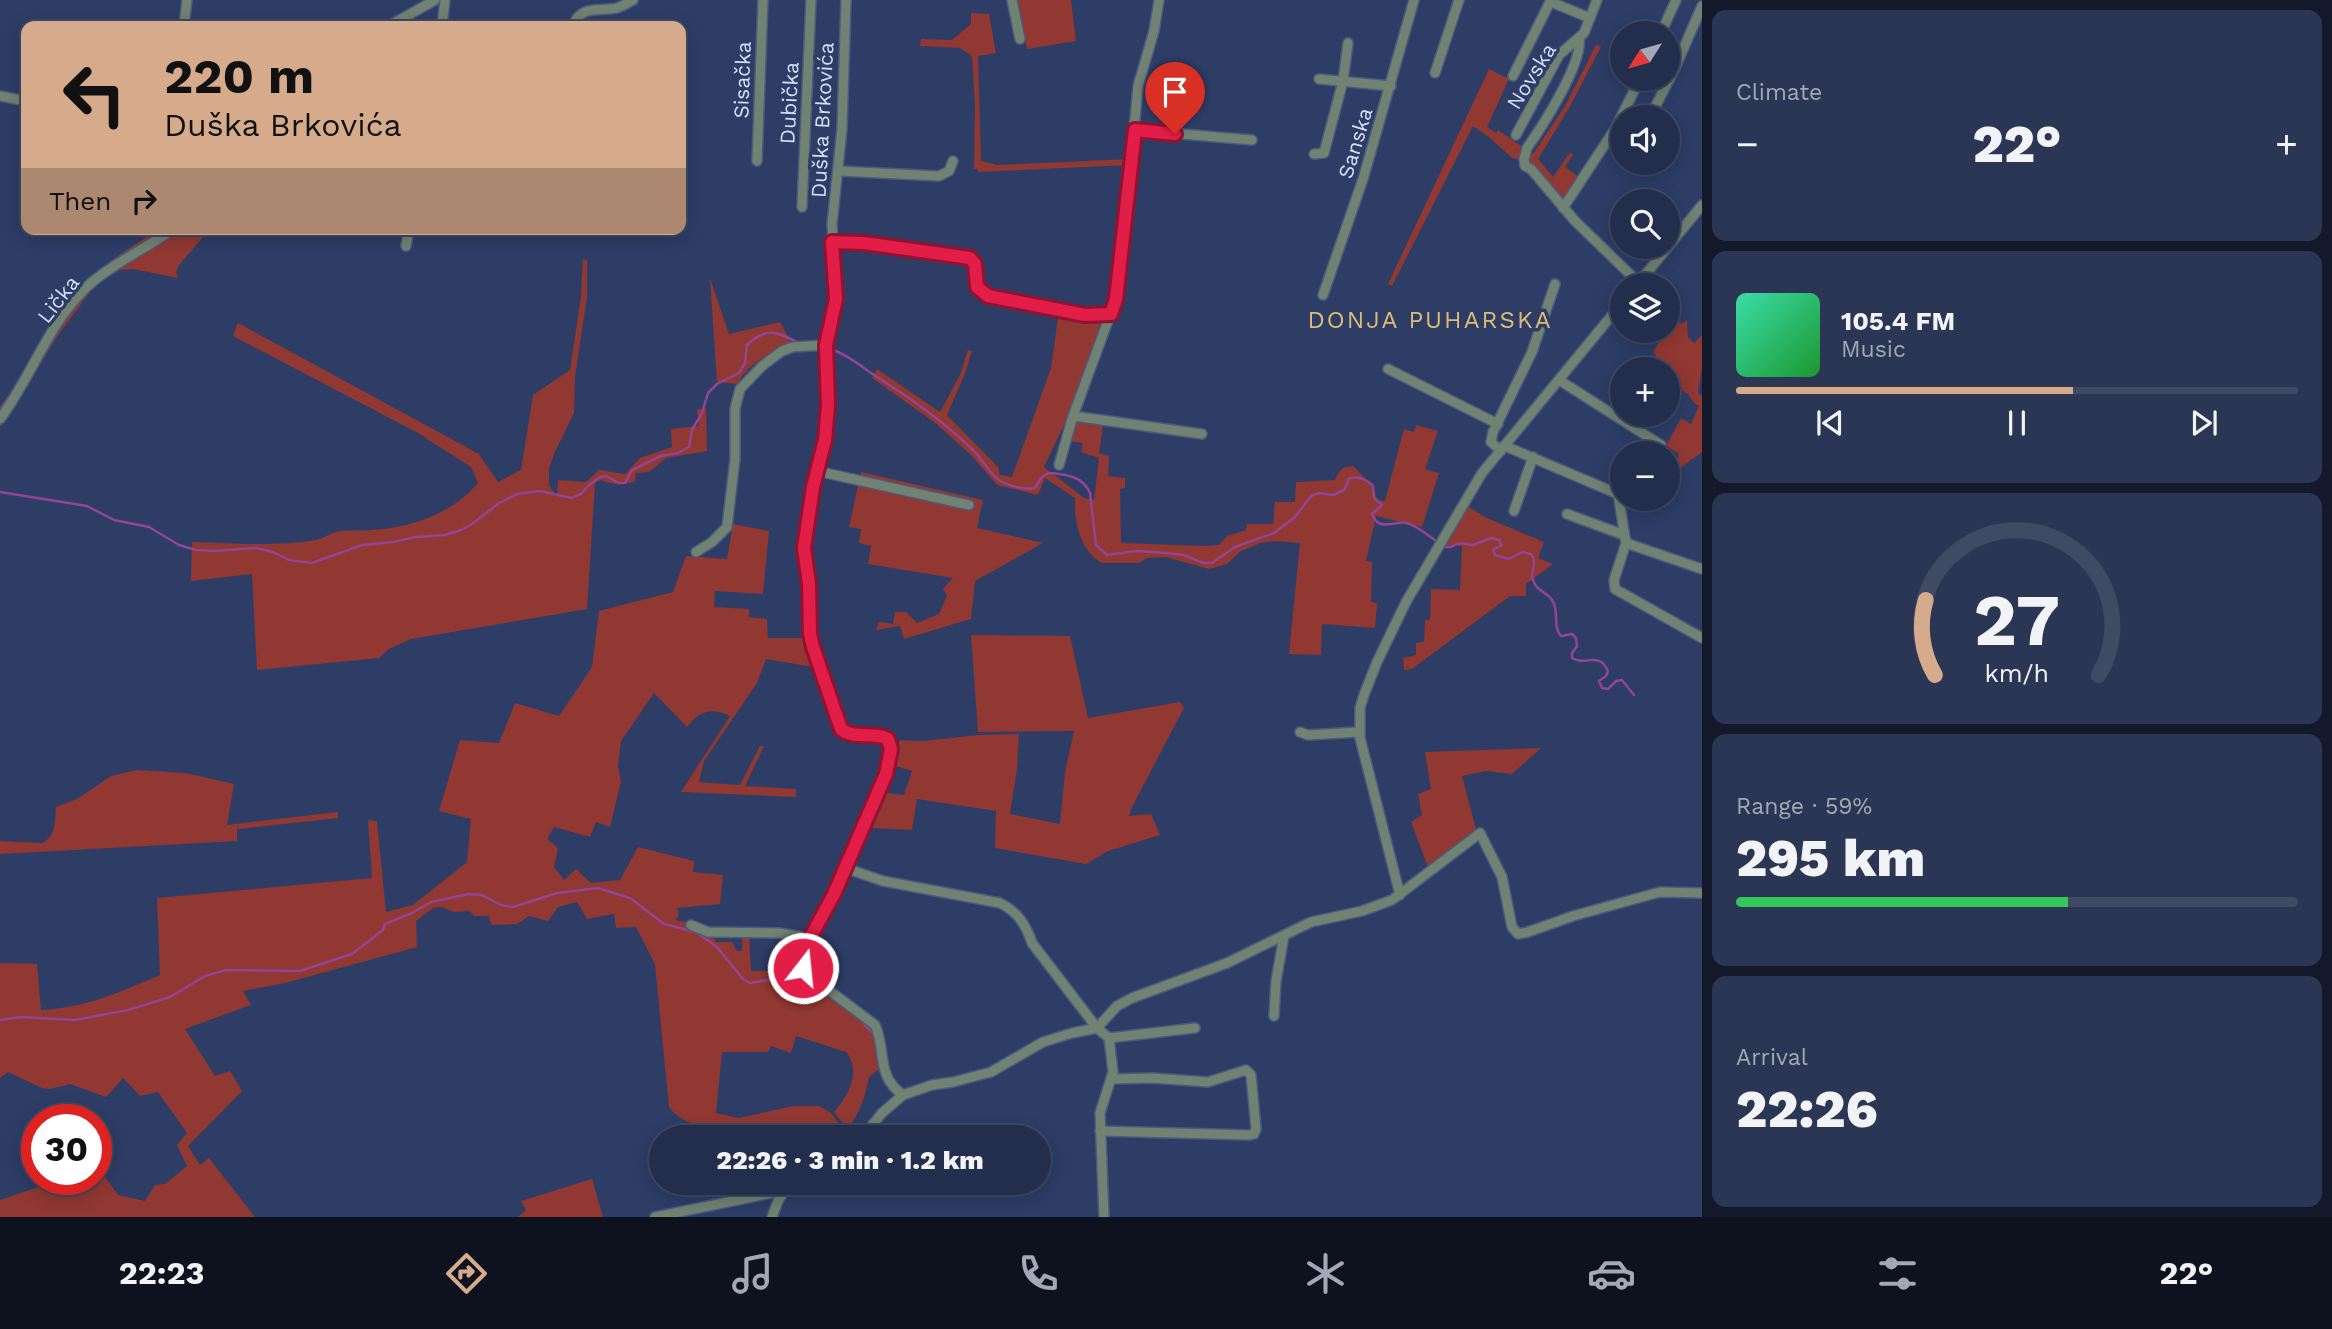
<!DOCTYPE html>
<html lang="en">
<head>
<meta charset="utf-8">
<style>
  :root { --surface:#222e4c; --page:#2a3653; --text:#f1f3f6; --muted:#a2a8b5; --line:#3f4a64; --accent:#d6ab8b }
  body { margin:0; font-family:"Work Sans",sans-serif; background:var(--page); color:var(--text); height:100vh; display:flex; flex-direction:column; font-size:26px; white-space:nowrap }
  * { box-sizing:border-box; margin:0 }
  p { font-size:23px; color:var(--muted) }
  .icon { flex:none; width:38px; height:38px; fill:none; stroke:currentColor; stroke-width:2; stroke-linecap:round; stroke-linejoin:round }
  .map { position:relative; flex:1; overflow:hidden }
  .details { display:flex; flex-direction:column; gap:10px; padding:10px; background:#13192a; width:630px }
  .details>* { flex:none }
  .top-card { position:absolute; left:21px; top:21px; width:665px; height:214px; border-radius:14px; box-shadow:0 4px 18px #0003,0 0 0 2px var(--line); background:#d6ab8b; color:#111; overflow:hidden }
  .needle { width:46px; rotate:233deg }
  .tools { position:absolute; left:1610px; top:21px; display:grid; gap:14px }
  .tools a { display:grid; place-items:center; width:70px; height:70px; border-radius:50%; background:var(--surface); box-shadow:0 4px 18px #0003,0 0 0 2px var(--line); font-size:35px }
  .speed { position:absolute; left:21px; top:1104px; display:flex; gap:14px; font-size:35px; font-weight:700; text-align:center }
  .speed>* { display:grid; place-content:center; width:91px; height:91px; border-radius:50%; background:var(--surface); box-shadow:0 4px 18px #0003,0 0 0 2px var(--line); line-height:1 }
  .speed .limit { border:10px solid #d22; background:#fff; color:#111 }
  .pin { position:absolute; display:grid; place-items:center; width:60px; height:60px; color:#fff; margin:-72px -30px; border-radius:50% 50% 50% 0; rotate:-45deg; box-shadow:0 0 7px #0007 }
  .pin .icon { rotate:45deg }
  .me { position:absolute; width:77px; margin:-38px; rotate:16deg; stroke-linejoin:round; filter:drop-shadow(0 0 5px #0008) }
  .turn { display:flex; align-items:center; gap:24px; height:147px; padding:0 28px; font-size:32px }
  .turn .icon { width:91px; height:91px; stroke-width:2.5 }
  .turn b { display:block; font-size:49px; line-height:60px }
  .then { display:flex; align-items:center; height:66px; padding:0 28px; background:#0003; gap:14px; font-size:26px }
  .big { font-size:52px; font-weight:800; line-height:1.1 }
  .details .card { flex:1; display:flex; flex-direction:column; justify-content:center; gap:10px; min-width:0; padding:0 24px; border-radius:14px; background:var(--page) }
  .details .dial { align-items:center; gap:0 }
  .dial svg { height:182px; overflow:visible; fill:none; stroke:var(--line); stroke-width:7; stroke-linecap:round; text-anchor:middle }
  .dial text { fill:var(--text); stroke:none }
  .song { display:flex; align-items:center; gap:21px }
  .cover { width:84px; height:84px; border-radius:10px; background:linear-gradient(135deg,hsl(160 70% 55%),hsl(130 70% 35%)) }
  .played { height:7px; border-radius:4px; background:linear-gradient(90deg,var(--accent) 60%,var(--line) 60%) }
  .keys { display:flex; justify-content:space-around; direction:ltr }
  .heat { display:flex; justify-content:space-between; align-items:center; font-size:38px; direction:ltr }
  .charge { height:10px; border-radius:5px; background:linear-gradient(90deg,#34c759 59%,var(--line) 0) }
  .trip { position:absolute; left:649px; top:1125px; width:402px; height:70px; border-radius:35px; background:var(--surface); box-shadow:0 4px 18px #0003,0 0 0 2px var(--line); font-weight:800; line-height:70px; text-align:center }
  .dock { display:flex; height:112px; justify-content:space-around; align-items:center; background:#0e121e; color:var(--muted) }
  .dock .icon { width:49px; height:49px }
  .dock .active { color:var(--accent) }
  .dock b { font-size:32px; color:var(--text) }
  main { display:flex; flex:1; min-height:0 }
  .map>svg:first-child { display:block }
  .green { fill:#913832 }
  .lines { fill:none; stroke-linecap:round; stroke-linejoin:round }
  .stream { stroke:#934494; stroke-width:2.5 }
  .street-casing { stroke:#4b5a80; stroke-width:12 }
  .street { stroke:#708271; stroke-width:9 }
  .route-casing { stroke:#92132f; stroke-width:18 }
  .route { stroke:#e11d48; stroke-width:12 }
  .labels { text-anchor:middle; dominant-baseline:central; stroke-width:7; stroke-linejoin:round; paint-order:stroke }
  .street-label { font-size:21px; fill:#d4dff9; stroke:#2d3d66 }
  .quarter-label { font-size:24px; letter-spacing:2px; fill:#ddbd73; stroke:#2d3d66 }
</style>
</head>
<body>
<main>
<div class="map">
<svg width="1702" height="1217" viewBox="0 0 1702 1217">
  <rect width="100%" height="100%" fill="#2d3d66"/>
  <g class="green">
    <path d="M1016,0H1071L1076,41L1027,49Z"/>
    <path d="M971,13L989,14L996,53L978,56L981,161L997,165L1129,159L1128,165L978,172V169H974L975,105L972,56L960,48L920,46L921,39L952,40L971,24Z"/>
    <path d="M1596,45L1601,47L1569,108L1538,159L1553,177L1570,152L1573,155L1565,167L1579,177L1561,206L1524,163L1511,157L1489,137L1473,126L1392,286L1388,284L1489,69L1509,79L1487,127L1496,133L1498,130L1533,154L1565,106Z"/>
    <path d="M159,229H210L179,265L176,272L178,278L133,269L121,270L107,277L90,292L56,338L21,397L0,427V407C25,374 40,335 66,302C92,271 126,250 159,229Z"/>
    <path d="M583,259L587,260V297L575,376L574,413L554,454L549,468V485L557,497L558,480L586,482L599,470L625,474L640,458L672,447L671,429L699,426L697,410L706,408L707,451L666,458L649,472L636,473L635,481C622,486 614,485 601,480L595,483L587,609L411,639L389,649L379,658L257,670L252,574L191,581L192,542C232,543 275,547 316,540C324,538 332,532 341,531C351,530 362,531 373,530C413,527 451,514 478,483L471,467L418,433L233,336L238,323L479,454L498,482L521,470L533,395L570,370L581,296Z"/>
    <path d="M710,278L729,334L780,322L793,346C772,348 748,365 737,384L717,382Z"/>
    <path d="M1668,308L1681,324L1687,320L1688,337L1694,343L1702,335V367L1698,393L1702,396V452L1668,477L1679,454L1666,446L1681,418L1691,424L1699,406L1694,403L1688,394L1668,382V369H1649L1656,355L1653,352L1671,323L1668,320Z"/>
    <path d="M1059,310L1107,316L1074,404L1044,467L1084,498L1094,500L1099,458L1081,452L1083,443L1069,441L1075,420L1104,418L1099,453L1109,456L1108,476L1125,478V488L1120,489L1121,543L1203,546L1219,545L1227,536L1246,530L1247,524H1273L1275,502H1295L1296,482L1335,480C1339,470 1343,466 1353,466L1373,486L1377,500L1385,501L1404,429L1414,432L1416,425L1438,431L1425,469L1439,473L1422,527L1376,516L1366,561L1372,562L1371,602L1377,603L1375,628L1322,624L1321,655L1289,654L1300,543L1274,541L1261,543L1241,551L1227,564L1209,569L1166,557L1147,558L1139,563H1102C1080,551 1074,521 1075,498L1045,478L1038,495L997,485L972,456L934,422L872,378L877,369L940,412L960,375L968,350L972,351L964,376L947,415L998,467L1000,475L1012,477L1051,368Z"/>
    <path d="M861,472L983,500L977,528L1043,543L975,581L971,619L904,639L900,626L876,630L879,622L893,624L895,612H906L917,623L939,614L947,596L943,589L953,578L868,564L871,546L859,543L861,529L849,527Z"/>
    <path d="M1467,506L1487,518L1544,542L1538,558L1553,564L1526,584V596H1510L1412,669L1404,670L1403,658L1416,655V643L1424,642L1425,620H1430L1431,589L1460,590L1462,546L1443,545Z"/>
    <path d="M733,524L769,531L763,594L715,591L714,607L749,609V617L767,619L768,638H813L824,669L766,659L757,683L704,761L699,782L740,785L760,746H764L745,786L796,789V797L681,792L730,716C713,707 698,711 687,727L654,693L621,741L618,766L621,782L610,827L596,822L590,837L554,827L547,839L558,848L554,867L564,880L576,869L591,883L620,880L638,847L694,861L693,872L723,875L720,904L677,908L679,915L676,920C693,924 710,925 716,942H732L737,951H742V935L749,936L751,971L806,970L872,1018L883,1066L869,1077C865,1097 860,1113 847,1129L834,1112C848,1096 862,1071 846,1052L796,1036L791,1053L771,1046L768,1052H722L716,1113L739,1118L793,1106H819L831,1113L849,1137H748L747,1130C720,1129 687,1131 669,1107L655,964L636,927L616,928L614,914L587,919L577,902L558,907L548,921L529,916L517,924L491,925L489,916H474L470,911L453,912L442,907L433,908L416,921L417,947L285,983L243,991L251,1005L185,1029L215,1076L230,1071L242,1091L188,1146L200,1165L209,1158L255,1217H0V1200L59,1180H96L98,1167L118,1195L145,1201L155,1185L165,1184L187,1166L177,1145L187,1133L158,1092L140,1096L123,1078L106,1097L70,1084L50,1089L42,1088L8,1072L0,1078V963L37,964L41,1010C84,1008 121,992 160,975L157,898L372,878L368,820L377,821L386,912L413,905L467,862L471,819L439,811L460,740L499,743L515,703L559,716L592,667L599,611L673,592L686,556L727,559Z"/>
    <path d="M971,635L1070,636L1088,718L1180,702L1184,708L1132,807L1129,816L1151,814L1160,835L1108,851L1086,864L995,848L996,811L917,799L912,830L872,828L886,793L904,795L912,771L892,765L900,740L924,741L978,735L1019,734L1017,769L1010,814L1060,824L1065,772L1074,731L978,732Z"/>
    <path d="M1541,748L1512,774L1486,771L1462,776L1476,829L1428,867L1411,822L1422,815L1418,794L1431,789L1425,752Z"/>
    <path d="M137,770L185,773L234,784L227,825L338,812V818L237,829V841L0,854V841L42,843C56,837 55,820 56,807L77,799L111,776Z"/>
    <path d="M592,1179L603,1217H518L526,1210L521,1201Z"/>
  </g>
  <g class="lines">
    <g class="stream">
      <path d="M829,349C845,353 858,364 871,373C907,396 944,421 975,452C983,460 989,473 999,480C1008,486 1025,490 1035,488L1041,478L1048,473C1065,474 1083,476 1090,493L1096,545L1107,555L1136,551L1166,553L1184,555L1203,563H1212L1235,547L1274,533L1295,517L1311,496L1319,493L1333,495L1344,490L1349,479C1357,475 1368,480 1373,486L1374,498L1382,505L1372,514C1379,532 1392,521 1406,523C1416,525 1426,534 1435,540"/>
      <path d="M0,492L87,506L114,520L149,527L179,545L196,550L213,551L256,548L273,552L289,560L312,563L362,545L393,542L416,537L445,535L461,530L472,524L499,503L517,494L540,491L571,498L581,494L589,485L600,477L606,476L619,483H625L632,470L661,456L678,453L689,447L692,430L702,413L708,393L717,384L739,373L745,363L747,345C767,326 777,332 799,343"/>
      <path d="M1443,547H1451L1459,543L1473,545L1491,538L1499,540L1502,545L1493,550L1495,555L1509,559L1522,552L1531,554C1538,563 1530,570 1533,580C1536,591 1547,592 1552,600C1560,611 1552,626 1561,636L1572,634L1576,638L1577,646L1572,653V658C1586,667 1598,650 1608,671L1606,676L1599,681L1602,688L1608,689L1616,681L1622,680L1634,695"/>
      <path d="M860,1019L874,1035"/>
      <path d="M0,1020L21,1017L75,1020L128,1010L170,997L205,976L226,970L300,971L352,954L383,930L385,924L412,913L431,902L469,894L482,895L501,905L513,907L557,893L598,888L630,898L664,924L696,932L717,947L743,979L750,983L790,976L807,981L833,998"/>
    </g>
    <defs>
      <g id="street">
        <path d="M846,0L842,129L832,224L836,299L826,345L828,405L825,440L810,503L804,548L809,584V615L812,647L841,729C854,741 877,728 890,742C893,763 881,785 873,804C859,833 848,864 834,893C822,918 806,940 803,968L818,982L875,1025C887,1051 875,1075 903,1095"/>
        <path d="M1012,0L1020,39"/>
        <path d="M1551,2L1590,18"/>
        <path d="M184,26L187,0"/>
        <path d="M389,26L435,0"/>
        <path d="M442,26L445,0"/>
        <path d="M573,26C581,4 599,12 617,8C623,6 628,3 633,0"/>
        <path d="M1661,33L1676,0"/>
        <path d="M1579,39C1583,63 1542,127 1527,148L1524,159L1525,166L1531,169L1575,221L1639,283"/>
        <path d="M1435,73L1459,0"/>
        <path d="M1513,76L1551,0"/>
        <path d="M1319,79L1391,86"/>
        <path d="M0,96L26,101"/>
        <path d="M1650,117L1675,68L1702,6"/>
        <path d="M1135,130L1252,140"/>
        <path d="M1516,135L1559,55L1584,33L1597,0"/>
        <path d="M1314,154L1324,153L1343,81L1348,43"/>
        <path d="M757,161L763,0"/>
        <path d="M839,171L939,176L949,171L953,161"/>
        <path d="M802,207L811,0"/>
        <path d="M1563,208L1615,129L1640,79"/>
        <path d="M832,242L864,243L970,258L975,264L977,287L988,296L1085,315L1111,314"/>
        <path d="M406,246L409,229"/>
        <path d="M1637,285L1702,205"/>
        <path d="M1323,295L1363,179L1414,0"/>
        <path d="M1388,369L1498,424"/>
        <path d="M1559,380L1661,445"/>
        <path d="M1073,416L1202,434"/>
        <path d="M0,419C32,376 50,319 91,283C115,262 147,248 173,229"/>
        <path d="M1505,446L1618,494L1626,543L1614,580L1615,589L1702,638"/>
        <path d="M1501,451L1491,442L1493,432L1532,352L1555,284"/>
        <path d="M1059,465L1073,416L1116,299L1127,206L1138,86L1154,31L1159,0"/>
        <path d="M817,471L969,505"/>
        <path d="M1514,511L1533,457"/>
        <path d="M1567,514L1624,535"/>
        <path d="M1626,543L1702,569"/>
        <path d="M696,552L712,542L727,527L735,459V409L740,389L762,366L782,351L793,347L826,345"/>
        <path d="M1300,732L1308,735L1359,732"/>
        <path d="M845,868L883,881L1000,903C1018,912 1026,925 1032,943L1097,1028L1109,1038L1113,1072L1100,1113L1104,1217"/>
        <path d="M1400,895L1360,738V708L1364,695L1377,662L1406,602L1482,473L1622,303"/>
        <path d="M691,925L708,932L779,933L810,938"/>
        <path d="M1274,1016L1276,981L1284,936"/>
        <path d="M1109,1038L1195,1028"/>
        <path d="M1100,1131L1250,1135L1254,1134L1256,1129L1251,1075L1246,1070L1208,1082L1152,1078L1111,1079"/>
        <path d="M862,1138L882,1113L903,1095L932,1085L953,1082L991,1072L1043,1042L1072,1033L1097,1028L1117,1006L1132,998L1227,963L1311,922L1362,911L1392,900L1480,833L1502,877L1512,927L1518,934L1528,932L1573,916L1660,892L1702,893"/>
        <path d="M655,1217L820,1183"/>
        <path d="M772,1217L778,1201L785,1190"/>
      </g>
    </defs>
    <use href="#street" class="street-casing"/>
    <use href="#street" class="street"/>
  </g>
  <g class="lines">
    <defs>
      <path id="route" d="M803,968L804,954L810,938L834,894L886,774L891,749L888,739C874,731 853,740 841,729L813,647L810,634L809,584L804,548L813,487L825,440L828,405L826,345L836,299L832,242L864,243L970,258L975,264L977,287L988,296L1085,315L1111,314L1116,299L1135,130L1175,134"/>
    </defs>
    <use href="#route" class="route-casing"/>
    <use href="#route" class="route"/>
  </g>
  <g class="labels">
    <g class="street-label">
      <text transform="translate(1531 76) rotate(-58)">Novska</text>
      <text transform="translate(742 80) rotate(-88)">Sisačka</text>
      <text transform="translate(789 103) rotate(-87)">Dubička</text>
      <text transform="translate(822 120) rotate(-87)">Duška Brkovića</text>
      <text transform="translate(1355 143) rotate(-73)">Sanska</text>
      <text transform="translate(58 299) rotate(-52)">Lička</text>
    </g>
    <g class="quarter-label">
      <text x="1430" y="320">DONJA PUHARSKA</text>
    </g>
  </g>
</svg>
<div class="tools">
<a><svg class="needle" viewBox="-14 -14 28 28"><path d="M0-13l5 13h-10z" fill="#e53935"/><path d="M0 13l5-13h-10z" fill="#a2a8b5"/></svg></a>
<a><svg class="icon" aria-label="sound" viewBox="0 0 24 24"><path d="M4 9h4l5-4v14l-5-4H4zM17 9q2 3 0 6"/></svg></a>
<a><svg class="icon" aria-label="search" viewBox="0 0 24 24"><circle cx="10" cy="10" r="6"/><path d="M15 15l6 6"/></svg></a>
<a><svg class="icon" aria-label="layers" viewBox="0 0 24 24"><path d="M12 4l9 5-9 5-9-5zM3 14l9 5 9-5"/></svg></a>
<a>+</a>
<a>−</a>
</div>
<div class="speed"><div class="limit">30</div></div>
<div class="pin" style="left:1175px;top:134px;background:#d93025"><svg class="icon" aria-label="arrive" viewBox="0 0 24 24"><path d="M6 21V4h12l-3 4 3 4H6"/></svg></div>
<svg class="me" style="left:803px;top:968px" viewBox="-20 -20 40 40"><circle r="17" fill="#e11d48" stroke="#fff" stroke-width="3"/><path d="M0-11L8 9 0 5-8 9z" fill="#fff"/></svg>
<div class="trip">22:26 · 3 min · 1.2 km</div>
<div class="top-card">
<div class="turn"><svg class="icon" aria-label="left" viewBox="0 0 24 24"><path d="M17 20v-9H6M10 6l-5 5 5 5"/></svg><div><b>220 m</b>Duška Brkovića</div></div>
<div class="then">Then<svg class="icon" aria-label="right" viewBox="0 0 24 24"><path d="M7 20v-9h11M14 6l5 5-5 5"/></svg></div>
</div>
</div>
<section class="details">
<div class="card"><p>Climate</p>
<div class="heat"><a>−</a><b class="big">22°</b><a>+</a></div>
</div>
<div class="card">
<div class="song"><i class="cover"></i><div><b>105.4 FM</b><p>Music</p></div></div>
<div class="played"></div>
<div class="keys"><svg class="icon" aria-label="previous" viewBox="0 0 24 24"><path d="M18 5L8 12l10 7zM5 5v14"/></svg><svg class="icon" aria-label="pause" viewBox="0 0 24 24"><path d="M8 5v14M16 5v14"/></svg><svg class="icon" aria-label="next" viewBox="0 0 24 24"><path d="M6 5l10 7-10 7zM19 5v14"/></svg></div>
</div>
<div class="card dial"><svg viewBox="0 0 100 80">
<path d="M14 69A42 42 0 1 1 86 69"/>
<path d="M14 69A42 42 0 0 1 10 36" stroke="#d6ab8b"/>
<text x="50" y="56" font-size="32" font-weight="700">27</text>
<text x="50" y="72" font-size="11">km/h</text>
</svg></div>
<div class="card"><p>Range · 59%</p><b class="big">295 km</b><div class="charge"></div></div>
<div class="card"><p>Arrival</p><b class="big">22:26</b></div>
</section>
</main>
<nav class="dock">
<b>22:23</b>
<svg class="icon active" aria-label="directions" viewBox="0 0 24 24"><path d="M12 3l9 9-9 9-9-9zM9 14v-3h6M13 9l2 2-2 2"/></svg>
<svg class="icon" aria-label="music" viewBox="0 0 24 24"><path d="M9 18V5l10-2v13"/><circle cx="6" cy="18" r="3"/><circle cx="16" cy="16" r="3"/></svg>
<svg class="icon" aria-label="phone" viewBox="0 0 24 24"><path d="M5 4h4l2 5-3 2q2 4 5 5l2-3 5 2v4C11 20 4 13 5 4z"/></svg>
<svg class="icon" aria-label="climate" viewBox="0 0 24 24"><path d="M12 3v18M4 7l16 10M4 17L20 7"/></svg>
<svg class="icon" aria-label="car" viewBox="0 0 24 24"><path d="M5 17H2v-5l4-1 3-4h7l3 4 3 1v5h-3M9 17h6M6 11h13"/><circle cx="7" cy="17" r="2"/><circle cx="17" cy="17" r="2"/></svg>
<svg class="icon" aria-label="filters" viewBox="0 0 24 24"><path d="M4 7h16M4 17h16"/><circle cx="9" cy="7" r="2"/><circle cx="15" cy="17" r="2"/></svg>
<b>22°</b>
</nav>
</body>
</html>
